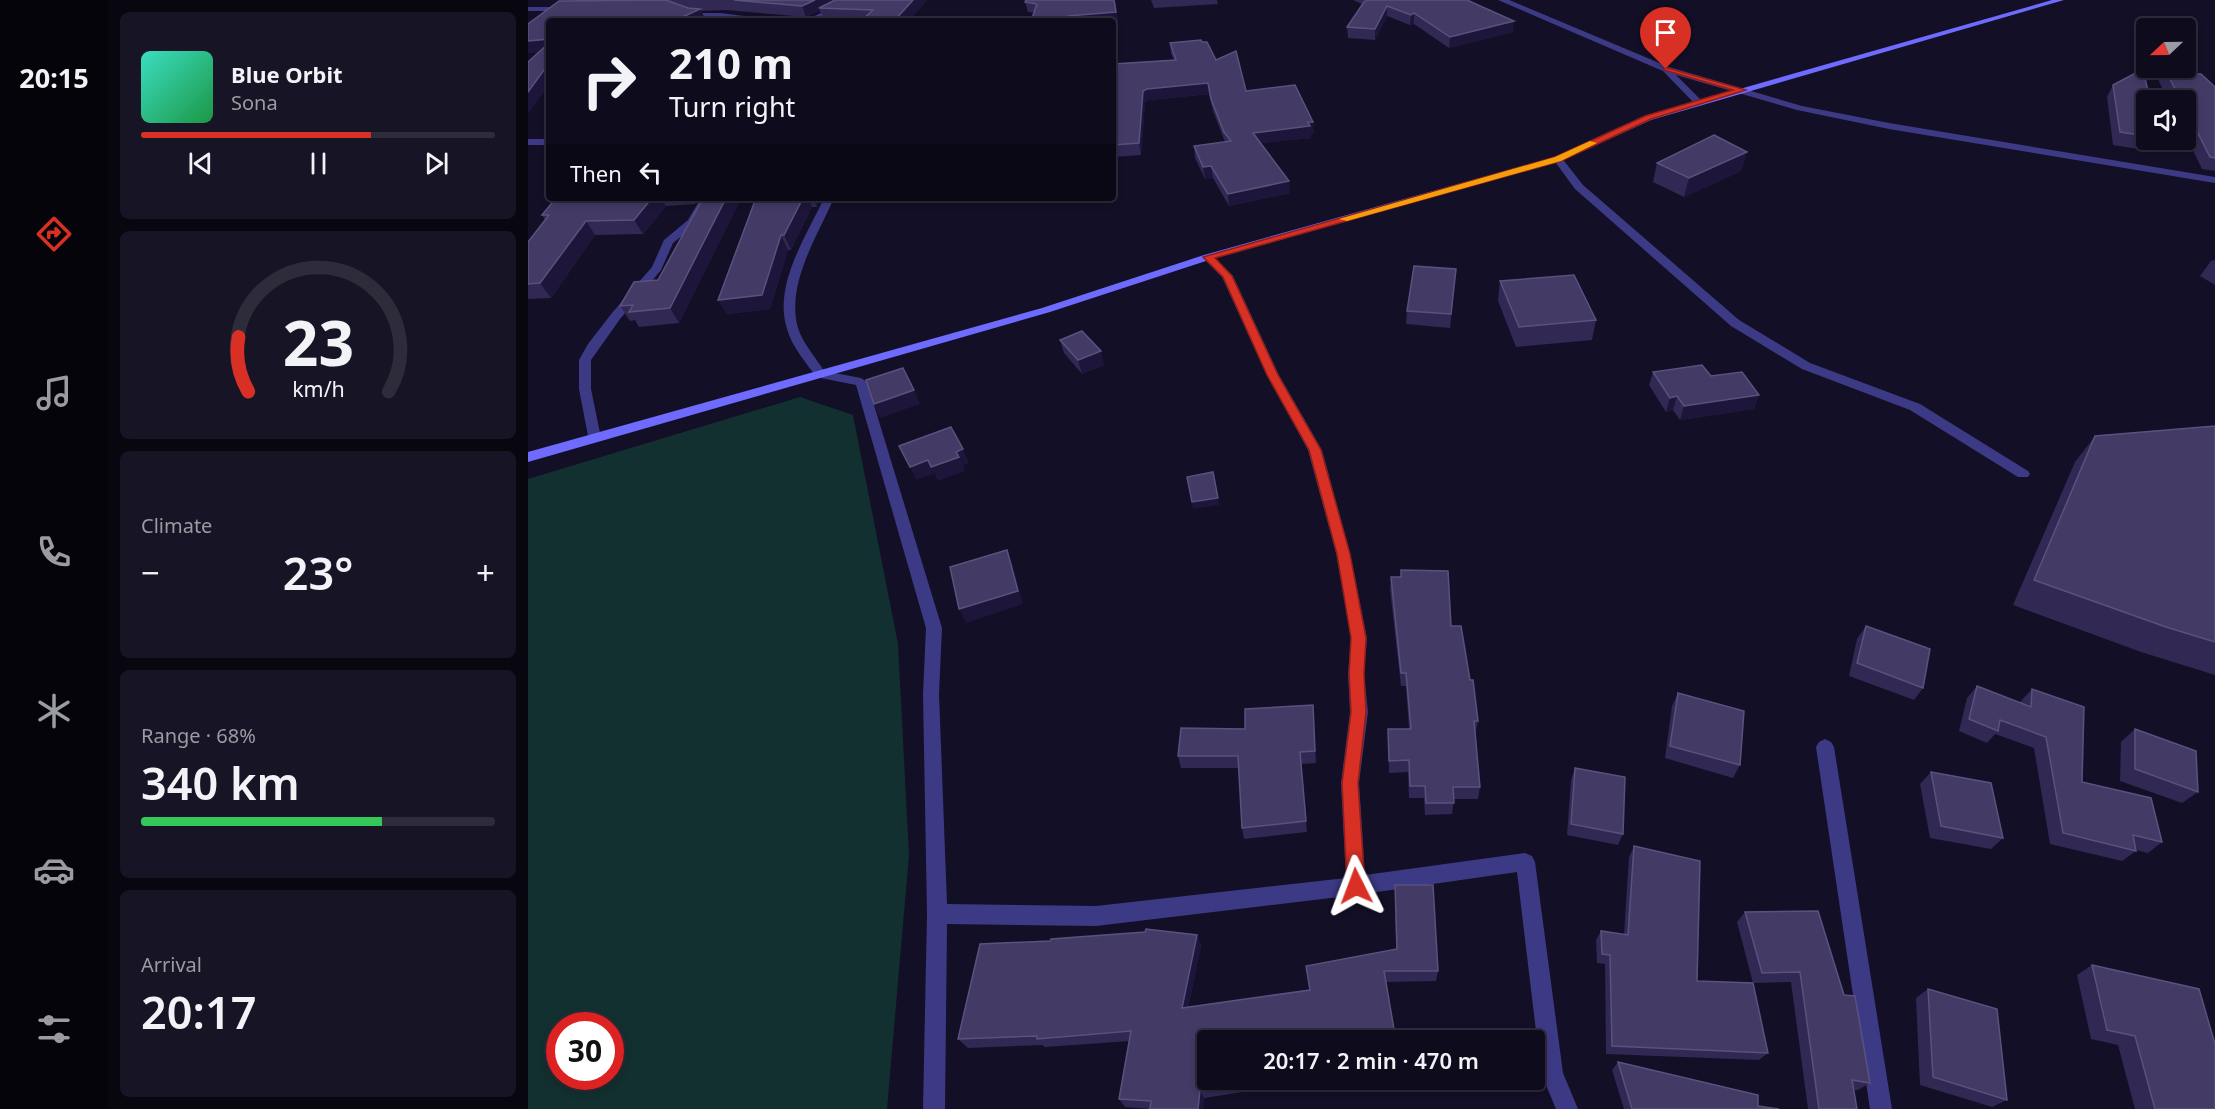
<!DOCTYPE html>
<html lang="en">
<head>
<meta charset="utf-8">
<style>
  :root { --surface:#0e0b1c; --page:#171425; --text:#f1f3f6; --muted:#9b9ba3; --line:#2e2b3b; --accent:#d93025 }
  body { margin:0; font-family:"Noto Sans",sans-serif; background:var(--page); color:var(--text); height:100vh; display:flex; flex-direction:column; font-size:22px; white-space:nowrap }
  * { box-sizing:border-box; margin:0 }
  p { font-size:20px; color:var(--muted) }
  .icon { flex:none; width:33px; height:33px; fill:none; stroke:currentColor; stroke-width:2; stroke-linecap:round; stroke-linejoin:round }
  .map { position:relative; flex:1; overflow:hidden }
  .panel { display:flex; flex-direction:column; gap:12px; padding:12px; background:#08060f; width:420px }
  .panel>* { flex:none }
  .banner { position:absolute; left:18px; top:18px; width:570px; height:183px; border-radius:6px; box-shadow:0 3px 9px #0003,0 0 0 2px var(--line); background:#0e0b1c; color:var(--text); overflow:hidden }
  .needle { width:39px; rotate:248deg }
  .tools { position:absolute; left:1608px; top:18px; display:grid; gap:12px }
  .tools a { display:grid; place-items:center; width:60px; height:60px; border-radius:6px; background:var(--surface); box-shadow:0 3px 9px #0003,0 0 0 2px var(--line); font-size:30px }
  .speed { position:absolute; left:18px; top:1012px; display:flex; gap:12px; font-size:30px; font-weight:700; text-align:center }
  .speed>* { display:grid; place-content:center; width:78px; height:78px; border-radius:50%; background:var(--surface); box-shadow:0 3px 9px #0003,0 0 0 2px var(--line); line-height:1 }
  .speed .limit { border:9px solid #d22; background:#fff; color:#111 }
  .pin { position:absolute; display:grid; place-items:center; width:51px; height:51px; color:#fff; margin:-62px -26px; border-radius:50% 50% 50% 0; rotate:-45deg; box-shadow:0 0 6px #0007 }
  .pin .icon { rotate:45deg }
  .me { position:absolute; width:66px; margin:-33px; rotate:357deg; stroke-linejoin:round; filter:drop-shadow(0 0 4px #0008) }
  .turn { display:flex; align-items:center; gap:21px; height:126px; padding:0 24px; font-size:27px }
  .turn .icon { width:78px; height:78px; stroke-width:2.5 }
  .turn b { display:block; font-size:42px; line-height:51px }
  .then { display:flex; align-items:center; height:57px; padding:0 24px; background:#0003; gap:12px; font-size:22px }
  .big { font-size:45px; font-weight:600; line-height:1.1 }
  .panel .widget { flex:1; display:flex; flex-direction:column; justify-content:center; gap:9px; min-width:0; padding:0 21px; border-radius:9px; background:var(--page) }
  .panel .dial { align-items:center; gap:0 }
  .dial svg { height:156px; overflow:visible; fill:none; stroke:var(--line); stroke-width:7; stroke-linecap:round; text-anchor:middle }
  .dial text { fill:var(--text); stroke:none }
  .song { display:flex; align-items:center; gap:18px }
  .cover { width:72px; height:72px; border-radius:9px; background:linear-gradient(135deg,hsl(170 70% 55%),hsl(140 70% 35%)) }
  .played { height:6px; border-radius:3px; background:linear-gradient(90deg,var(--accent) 65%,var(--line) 65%) }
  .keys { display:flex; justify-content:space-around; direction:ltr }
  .heat { display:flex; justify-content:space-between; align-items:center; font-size:33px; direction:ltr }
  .charge { height:9px; border-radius:4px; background:linear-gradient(90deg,#34c759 68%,var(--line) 0) }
  .trip { position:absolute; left:669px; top:1030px; width:348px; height:60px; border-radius:6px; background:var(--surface); box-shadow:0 3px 9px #0003,0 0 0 2px var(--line); font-weight:600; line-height:60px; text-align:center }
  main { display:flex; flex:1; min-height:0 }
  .tab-bar { display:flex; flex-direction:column; width:108px; justify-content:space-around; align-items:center; background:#06040b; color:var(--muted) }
  .tab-bar .icon { width:42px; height:42px }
  .tab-bar .on { color:var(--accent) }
  .tab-bar b { font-size:27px; color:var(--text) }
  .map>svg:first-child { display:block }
  .green { fill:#12302f; fill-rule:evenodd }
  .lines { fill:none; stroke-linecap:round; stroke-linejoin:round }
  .minor { fill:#3d3a85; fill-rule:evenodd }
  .secondary { fill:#6f6bff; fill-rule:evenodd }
  .wall { fill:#312854 }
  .shaded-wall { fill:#1d163a }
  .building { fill:#433a66; stroke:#5a527e; stroke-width:1.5 }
  .route { fill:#d93025; stroke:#8d1f18; stroke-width:1.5 }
  .slow { fill:#f59e0b }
</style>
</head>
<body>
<main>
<nav class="tab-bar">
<b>20:15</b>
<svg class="icon on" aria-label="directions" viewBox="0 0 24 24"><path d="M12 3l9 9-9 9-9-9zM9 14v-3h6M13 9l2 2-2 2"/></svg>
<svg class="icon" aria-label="music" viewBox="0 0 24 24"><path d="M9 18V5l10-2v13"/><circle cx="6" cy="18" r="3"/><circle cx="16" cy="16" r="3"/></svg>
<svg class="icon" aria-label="phone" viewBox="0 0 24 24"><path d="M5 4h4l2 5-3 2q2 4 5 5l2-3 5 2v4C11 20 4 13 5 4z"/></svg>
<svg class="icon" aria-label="climate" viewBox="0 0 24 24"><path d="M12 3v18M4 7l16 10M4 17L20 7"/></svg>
<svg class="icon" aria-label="car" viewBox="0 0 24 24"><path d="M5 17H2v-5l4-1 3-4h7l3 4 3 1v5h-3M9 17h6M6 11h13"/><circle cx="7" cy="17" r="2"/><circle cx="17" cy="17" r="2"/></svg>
<svg class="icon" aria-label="filters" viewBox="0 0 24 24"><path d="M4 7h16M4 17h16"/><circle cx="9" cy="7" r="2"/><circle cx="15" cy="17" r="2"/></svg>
</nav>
<section class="panel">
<div class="widget">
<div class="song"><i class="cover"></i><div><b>Blue Orbit</b><p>Sona</p></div></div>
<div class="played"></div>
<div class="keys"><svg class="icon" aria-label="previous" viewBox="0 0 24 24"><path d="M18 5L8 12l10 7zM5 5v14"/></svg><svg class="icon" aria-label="pause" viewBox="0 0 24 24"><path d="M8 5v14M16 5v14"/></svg><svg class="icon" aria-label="next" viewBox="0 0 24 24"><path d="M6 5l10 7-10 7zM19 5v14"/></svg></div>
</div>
<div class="widget dial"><svg viewBox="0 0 100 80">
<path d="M14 69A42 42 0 1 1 86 69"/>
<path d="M14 69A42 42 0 0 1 9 41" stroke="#d93025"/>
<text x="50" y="56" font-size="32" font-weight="700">23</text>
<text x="50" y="72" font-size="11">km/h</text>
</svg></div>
<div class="widget"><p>Climate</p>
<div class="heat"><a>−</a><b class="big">23°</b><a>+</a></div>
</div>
<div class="widget"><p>Range · 68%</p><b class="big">340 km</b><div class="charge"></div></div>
<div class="widget"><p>Arrival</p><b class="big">20:17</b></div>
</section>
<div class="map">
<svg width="1687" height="1109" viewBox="0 0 1687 1109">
  <rect width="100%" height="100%" fill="#130f26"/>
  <path class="green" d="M272,397L325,415L370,644L381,855L359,1109H0V479ZM32,1026H82V1077H32Z"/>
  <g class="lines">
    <g class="minor">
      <path d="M320,0H330L286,21H276Z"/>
      <path d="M970,0H981L1141,67L1274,106L1361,123L1687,177V183L1361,129L1269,110L1148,75L1175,102L1167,104L1135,71Z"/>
      <path d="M0,7H39L43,9L39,11H0Z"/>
      <path d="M158,10L167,13H192L241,19L245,21L166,17L155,14V10Z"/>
      <rect x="0" y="139" width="21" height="6"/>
      <path d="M1027,157H1033L1055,185L1211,320L1282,363L1392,404L1500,471L1502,474L1500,477H1490L1382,410L1274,369L1203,326L1047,189L1025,159Z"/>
      <path d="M173,198H183L168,224L145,243L133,270L92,319L63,360V389L73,438L66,443L61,441L51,389V360L60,344L84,313L124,267L136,240L160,220Z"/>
      <path d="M296,198H306C289,237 256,287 271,331C277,346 288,358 296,371L333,378L339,382L414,628L411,694L419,904L568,906L818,878L813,783L822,712L820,674L823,638L808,553L780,450L739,375L694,277L674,257L676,255H684L705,276L751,375L794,450L822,553L839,638L836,674L840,712L831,783L837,875L997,853L1004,856L1007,862L1035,1073L1050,1109H1028L1013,1073L989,872L828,895L568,926L419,924L417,1109H395L399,914L395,694L398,628L328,385L288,377C278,362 264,347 259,329C245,285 278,237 296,198Z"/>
      <path d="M1297,739L1303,742L1306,747L1364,1109H1342L1288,747L1291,742Z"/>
    </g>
    <path class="secondary" d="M1524,0H1536L1123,120L1033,161L684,259L522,312L0,462V452L514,308L676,255L1027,157L1117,116Z"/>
  </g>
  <g class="wall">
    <path d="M46,0H399L380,21H333L296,19L292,11L278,17L198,10L173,11L178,20L11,52L0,53V24L47,1Z"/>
    <path d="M587,0L590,22H585V21L500,12L497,2Z"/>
    <path d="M623,0H689L690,4L626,8Z"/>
    <path d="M825,0H939L985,32L921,48L886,24L882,25L859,16L847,40L820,38L819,27L834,4Z"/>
    <path d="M674,42L688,60L718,91L786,133L783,134V138L733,143L762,193L701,206L685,178L677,179L667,158L666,146L697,142L685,111L681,94L621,100L617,102L613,155L585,157V64L646,60L643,54L642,43Z"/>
    <path d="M1628,68H1658L1668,74L1687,87V171L1674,169L1658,136V100H1640L1626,71Z"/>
    <path d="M1585,85L1618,100V140H1629L1622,151L1585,145L1579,97Z"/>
    <path d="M1219,152L1213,171L1156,197L1125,182L1129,163Z"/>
    <path d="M28,198H171L167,204L138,206L115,234L67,235L23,298L0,299V242L17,220L14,215Z"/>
    <path d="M175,198H213L151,323L111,327L107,320L102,321L92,306L130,280Z"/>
    <path d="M228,198H294L289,207H284L263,250H260L242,309L199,314L190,300Z"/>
    <path d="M1687,260V285L1672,276L1683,261Z"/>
    <path d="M928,269L922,328L878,324L879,311Z"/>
    <path d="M972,281L1068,320L1064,340L988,347L970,301Z"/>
    <path d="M532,340L576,365L554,374L536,353Z"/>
    <path d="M1125,372L1183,376L1231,395L1226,409L1152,420L1145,410L1138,412L1121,385Z"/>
    <path d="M1687,426V675L1613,652L1485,605L1547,462L1567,436Z"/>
    <path d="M863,577L923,626L942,680L950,721L947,734L952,787L950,799H926L924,814L897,815L896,798H881L880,772L861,773L860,729H881L878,686H873L862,590Z"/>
    <path d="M1338,626L1395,688L1386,700L1321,676L1329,639Z"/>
    <path d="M1449,686L1493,703V701L1504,689L1554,782L1634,842L1620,853L1608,850V851L1594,861L1522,844L1506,748L1467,734L1459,743L1431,731L1439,698Z"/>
    <path d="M1150,693L1212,765L1205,778L1137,758L1144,706Z"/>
    <path d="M785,705L788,763L773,764L779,832L716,839L714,828L711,768H653L650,756L717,729Z"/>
    <path d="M1607,729L1670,792L1654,803L1592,781L1593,742Z"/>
    <path d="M1047,768L1095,834L1090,845L1039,835L1043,780Z"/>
    <path d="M1403,772L1475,838L1463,849L1402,838L1392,784Z"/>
    <path d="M1106,846L1169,981L1240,1053L1231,1060L1078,1054L1077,964L1069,963L1068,940L1073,931L1096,934L1101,857Z"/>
    <path d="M867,885L910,971L908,981L857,982L680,1080H792L676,1098L675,1109H622L597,1107L591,1099L602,1041L517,1047L514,1045L440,1048L430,1039L669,935L673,946L660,1008L782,990L868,949Z"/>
    <path d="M1290,911L1342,1083L1330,1090H1326L1329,1109H1280L1263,982L1225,983L1209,922L1217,912Z"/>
    <path d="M1564,965L1687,1109H1607L1590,1045L1563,1039L1549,975Z"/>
    <path d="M1400,989L1479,1100L1464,1107L1392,1085L1388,998Z"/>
    <path d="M1090,1062L1230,1106L1251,1109H1096L1084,1070Z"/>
    <path d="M794,1080H831L795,1087Z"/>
  </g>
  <g class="shaded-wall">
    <path d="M287,0H315L291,8L292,11L278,17L274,6Z"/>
    <path d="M385,0H399L380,21H366Z"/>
    <path d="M587,0L590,22H585V21H538L540,16Z"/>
    <path d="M859,6V16L847,40V29Z"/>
    <path d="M172,9L178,20L175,21H146Z"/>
    <path d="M886,13V24L882,25L883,15Z"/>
    <path d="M986,21L985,32L921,48L922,37Z"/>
    <path d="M21,39V51L0,53V41Z"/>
    <path d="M21,63V85L0,114V92Z"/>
    <path d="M680,83L681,94L621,100L617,102L613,155L611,143L615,91L619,89Z"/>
    <path d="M785,122L786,133L783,134V138L726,144L725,133Z"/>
    <path d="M1219,152L1213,171L1156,197L1161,178Z"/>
    <path d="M683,166L685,178L677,179L675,167Z"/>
    <path d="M761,181L762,193L701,206L700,194Z"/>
    <path d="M124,198H133L138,206L115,234L106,220Z"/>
    <path d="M163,198H171L167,204Z"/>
    <path d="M198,198H213L151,323L142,308Z"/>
    <path d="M275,198H280L284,207L263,250L256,235Z"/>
    <path d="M285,198H294L289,207Z"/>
    <path d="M58,221L67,235L23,298L12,283Z"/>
    <path d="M253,235L260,250L242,309L199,314L190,300Z"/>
    <path d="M573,351L576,365L554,374L550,360Z"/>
    <path d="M386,390L392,404L352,418L346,404Z"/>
    <path d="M1231,395L1226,409L1152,420L1156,406Z"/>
    <path d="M1149,396L1145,410L1138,412L1142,398Z"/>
    <path d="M435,449L441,463L435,465L437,471L410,481L403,467L428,452Z"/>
    <path d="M400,460L406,474L388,480L382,467Z"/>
    <path d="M690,498L691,505L665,509L664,502Z"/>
    <path d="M479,550L484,563L495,604L438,623L431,609Z"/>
    <path d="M669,935L673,946L658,1018L654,1008Z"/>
    <path d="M672,1090L676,1098L675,1109H670Z"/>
  </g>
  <g class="building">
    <path d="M138,0L160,8L172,9L146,21H21V39L0,41V24L31,1Z"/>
    <path d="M206,0H287L274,6Z"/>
    <path d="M307,0H385L366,21H383H333L345,10L291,8Z"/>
    <path d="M498,0H586L588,12L540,16L538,21H503L509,4L497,2Z"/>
    <path d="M839,0H939L986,21L922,37L886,13L883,15L859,6L847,29L819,27L836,2Z"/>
    <path d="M673,40L674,42H679L688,60L708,51L718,91L767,85L785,122H780L782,126L725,133L761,181L700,194L683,166L675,167L666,146L703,141L696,132L683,99L680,83L619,89L615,91L611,143L585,145V64L648,60L642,43Z"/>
    <path d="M21,43V63L0,92V62Z"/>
    <path d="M1658,61L1668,74H1673L1687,87V158L1682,157L1658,109V100H1653L1636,68H1658Z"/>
    <path d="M1615,69L1622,100H1618V136L1592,132L1585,85Z"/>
    <path d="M1186,135L1219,152L1161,178L1129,163Z"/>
    <path d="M28,198H124L106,220L58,221L12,283L0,284V242L21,215H14Z"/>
    <path d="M175,198H198L142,308L101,312L105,305L92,306L106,282L130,280Z"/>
    <path d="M228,198H275L256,235H253L234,295L190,300Z"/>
    <path d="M886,266L928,269L923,314L879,311Z"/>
    <path d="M1046,275L1068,320L991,327L972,281Z"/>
    <path d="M554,331L573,351L550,360L532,340Z"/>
    <path d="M1174,365L1183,376L1214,372L1231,395L1156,406L1149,396L1142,398L1125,372Z"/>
    <path d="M375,368L386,390L346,404L338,380Z"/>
    <path d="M1687,426V642L1638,627L1506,580L1567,436Z"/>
    <path d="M423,427L435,449L428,452L431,457L403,467L400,460L382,467L371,446Z"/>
    <path d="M685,472L690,498L664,502L659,477Z"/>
    <path d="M479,550L490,591L431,609L422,567Z"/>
    <path d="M873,570L920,571L923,626H933L942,680H945L950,721H946L952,787H925L926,803H898L897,786H882L881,760L861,761L860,729H883L878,673H873L863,577H873Z"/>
    <path d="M1338,626L1402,649L1395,688L1329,663Z"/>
    <path d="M1449,686L1503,707L1504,689L1556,707L1554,782L1623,798L1634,842L1605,835L1608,851L1535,833L1518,737L1472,720L1470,731L1441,719Z"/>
    <path d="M1150,693L1216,711L1212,765L1142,746Z"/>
    <path d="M785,705L787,751L772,752L778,821L714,828L710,756H650L653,728L717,729V709Z"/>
    <path d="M1607,729L1668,751L1670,792L1607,769Z"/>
    <path d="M1047,768L1097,777L1095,834L1043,824Z"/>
    <path d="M1403,772L1463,783L1475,838L1413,826Z"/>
    <path d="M1106,846L1172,861L1169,981L1225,983L1240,1053L1084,1046L1082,955L1074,954L1073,931L1100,935Z"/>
    <path d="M867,885H905L910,971H856L868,1041H680V1080H738L672,1090L670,1109H622L623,1101L591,1099L603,1031L509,1039V1036L430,1039L452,944L522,941L523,939L617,932L618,929L669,935L654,1008L782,990L778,966L869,949Z"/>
    <path d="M1290,911L1316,995L1327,996L1342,1083L1324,1080L1329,1109H1291L1272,972L1234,973L1217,912Z"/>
    <path d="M1564,965L1671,989L1687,1044V1109H1627L1607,1036L1579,1030Z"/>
    <path d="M1400,989L1469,1009L1479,1100L1405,1077Z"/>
    <path d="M1090,1062L1230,1095V1106L1251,1109H1104Z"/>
  </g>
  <path class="route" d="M1136,67L1218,90L1123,119L1033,161L687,258L704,276L750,375L793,450L822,554L838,638L836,674L838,712L830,783L837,886L834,892L828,895L822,892L819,886L814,783L823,712L821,674L823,638L809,554L781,450L739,375L695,277L675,257L1027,157L1117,116L1205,90L1136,70Z"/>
  <path class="slow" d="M1062,141L1069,143L1033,161L819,221L811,219L1027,157Z"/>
</svg>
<div class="tools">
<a><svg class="needle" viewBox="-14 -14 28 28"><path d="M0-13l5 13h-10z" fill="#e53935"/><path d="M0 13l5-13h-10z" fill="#9b9ba3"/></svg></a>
<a><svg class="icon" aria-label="sound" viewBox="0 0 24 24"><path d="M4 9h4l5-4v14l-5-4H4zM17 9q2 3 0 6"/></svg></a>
</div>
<div class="speed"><div class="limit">30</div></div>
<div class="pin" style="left:1138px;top:69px;background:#d93025"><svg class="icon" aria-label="arrive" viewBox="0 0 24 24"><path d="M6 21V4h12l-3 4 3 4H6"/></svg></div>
<svg class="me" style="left:828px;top:886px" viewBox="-20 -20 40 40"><path d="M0-17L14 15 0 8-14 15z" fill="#d93025" stroke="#fff" stroke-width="4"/></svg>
<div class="trip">20:17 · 2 min · 470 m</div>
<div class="banner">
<div class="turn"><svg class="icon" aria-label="right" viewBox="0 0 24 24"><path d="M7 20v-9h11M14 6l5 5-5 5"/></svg><div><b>210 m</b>Turn right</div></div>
<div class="then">Then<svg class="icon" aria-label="left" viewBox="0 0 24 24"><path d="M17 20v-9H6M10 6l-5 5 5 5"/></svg></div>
</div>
</div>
</main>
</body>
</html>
